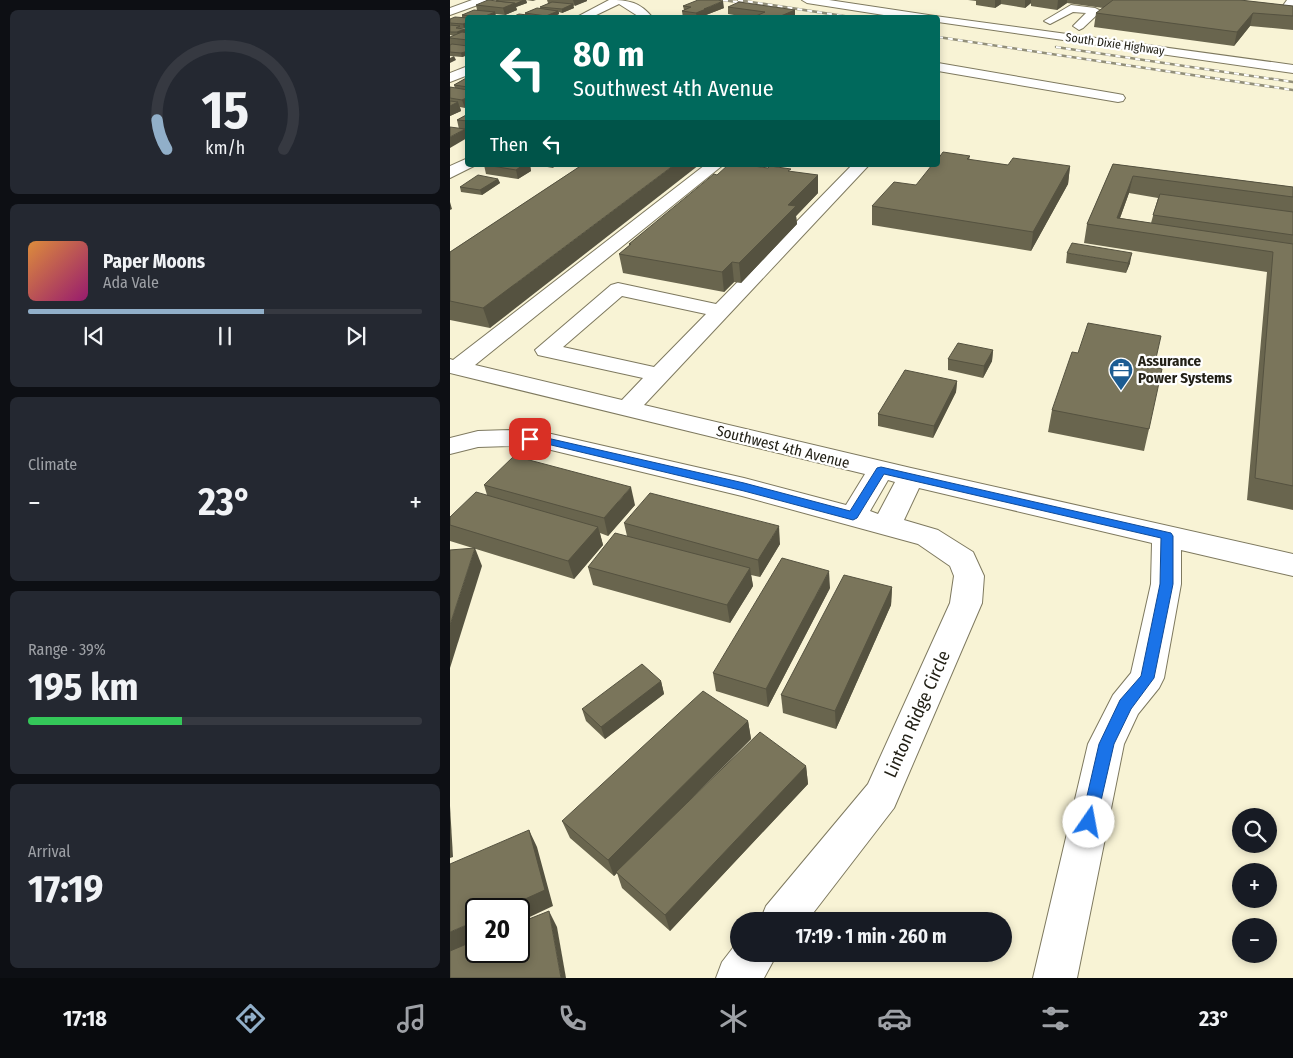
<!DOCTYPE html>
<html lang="en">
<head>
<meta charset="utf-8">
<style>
  :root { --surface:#171b24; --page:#242831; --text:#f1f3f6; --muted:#9ea1a6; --line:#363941; --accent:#91afc9 }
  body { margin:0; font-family:"Fira Sans Condensed",sans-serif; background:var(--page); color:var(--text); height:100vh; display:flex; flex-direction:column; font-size:19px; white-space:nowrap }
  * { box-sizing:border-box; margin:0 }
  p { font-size:16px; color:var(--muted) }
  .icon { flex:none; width:28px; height:28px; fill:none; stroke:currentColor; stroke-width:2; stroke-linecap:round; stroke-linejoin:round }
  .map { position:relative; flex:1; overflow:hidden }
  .drawer { display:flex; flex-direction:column; gap:10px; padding:10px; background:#0d0f14; width:450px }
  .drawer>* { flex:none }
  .guide { position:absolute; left:15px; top:15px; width:475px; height:152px; border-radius:5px; box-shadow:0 2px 8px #0003; background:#00695c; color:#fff; overflow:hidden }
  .controls { position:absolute; left:782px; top:808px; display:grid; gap:10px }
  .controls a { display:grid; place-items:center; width:45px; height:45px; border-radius:50%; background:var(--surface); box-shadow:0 2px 8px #0003; font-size:25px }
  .speed { position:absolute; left:15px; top:898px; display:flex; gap:10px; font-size:25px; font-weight:700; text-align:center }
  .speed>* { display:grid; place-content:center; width:65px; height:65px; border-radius:50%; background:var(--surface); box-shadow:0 2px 8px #0003; line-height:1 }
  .speed .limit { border:2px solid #111; border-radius:8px; background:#fff; color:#111 }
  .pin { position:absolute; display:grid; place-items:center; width:42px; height:42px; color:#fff; margin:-21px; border-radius:10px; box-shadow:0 2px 8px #0006 }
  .me { position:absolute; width:55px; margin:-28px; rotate:12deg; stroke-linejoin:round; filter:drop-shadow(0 0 4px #0008) }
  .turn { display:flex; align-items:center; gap:18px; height:105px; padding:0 25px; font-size:22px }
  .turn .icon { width:65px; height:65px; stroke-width:2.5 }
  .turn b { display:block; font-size:35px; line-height:42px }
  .then { display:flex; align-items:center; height:48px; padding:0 25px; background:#0003; gap:10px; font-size:19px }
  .big { font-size:38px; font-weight:700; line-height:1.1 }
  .drawer .tile { flex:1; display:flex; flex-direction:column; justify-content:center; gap:8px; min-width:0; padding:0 18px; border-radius:8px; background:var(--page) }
  .drawer .dial { align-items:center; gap:0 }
  .dial svg { height:130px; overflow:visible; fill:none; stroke:var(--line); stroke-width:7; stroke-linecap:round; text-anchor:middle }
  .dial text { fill:var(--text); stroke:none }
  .song { display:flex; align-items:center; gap:15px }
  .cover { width:60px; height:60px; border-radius:8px; background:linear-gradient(135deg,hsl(30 70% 55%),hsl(320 70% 35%)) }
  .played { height:5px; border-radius:2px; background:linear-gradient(90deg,var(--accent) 60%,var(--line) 60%) }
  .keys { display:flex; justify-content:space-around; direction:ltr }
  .heat { display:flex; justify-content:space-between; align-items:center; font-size:28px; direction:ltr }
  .charge { height:8px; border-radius:4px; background:linear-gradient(90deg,#34c759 39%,var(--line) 0) }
  .trip { position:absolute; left:280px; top:912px; width:282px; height:50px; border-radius:25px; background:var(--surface); box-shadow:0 2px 8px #0003; font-weight:700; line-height:50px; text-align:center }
  .dock { display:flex; height:80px; justify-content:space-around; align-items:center; background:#090b0e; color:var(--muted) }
  .dock .icon { width:35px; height:35px }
  .dock .on { color:var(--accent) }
  .dock b { font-size:22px; color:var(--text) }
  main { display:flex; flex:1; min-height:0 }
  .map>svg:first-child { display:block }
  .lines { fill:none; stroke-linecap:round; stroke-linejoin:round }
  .minor-casing { stroke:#7e795f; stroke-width:2 }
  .minor { fill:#fff; fill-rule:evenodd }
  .rail-casing { stroke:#928f7a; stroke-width:2.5 }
  .rail { stroke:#fff; stroke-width:2; stroke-dasharray:5; stroke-linecap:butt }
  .wall { fill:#69654e; fill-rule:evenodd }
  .shaded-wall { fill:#555240 }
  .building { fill:#7a755b; stroke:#555240 }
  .route { fill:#1a73e8; stroke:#114b97 }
  .labels { text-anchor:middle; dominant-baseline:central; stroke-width:4.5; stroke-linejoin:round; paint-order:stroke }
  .far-street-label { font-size:12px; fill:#232117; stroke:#fff }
  .poi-label { font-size:15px; font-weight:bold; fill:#232117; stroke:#fff; text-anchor:start }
  .street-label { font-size:15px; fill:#232117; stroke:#fff }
  .near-street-label { font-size:18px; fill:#232117; stroke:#fff }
</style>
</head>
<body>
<main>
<section class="drawer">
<div class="tile dial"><svg viewBox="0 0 100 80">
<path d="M14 69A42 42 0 1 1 86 69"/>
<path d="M14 69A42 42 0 0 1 8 51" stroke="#91afc9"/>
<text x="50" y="56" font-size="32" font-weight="700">15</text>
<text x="50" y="72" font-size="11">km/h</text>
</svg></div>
<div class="tile">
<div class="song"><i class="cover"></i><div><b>Paper Moons</b><p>Ada Vale</p></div></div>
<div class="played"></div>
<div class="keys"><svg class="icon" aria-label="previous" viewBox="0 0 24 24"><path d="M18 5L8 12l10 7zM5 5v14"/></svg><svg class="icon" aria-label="pause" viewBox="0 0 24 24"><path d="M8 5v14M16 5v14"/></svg><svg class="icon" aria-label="next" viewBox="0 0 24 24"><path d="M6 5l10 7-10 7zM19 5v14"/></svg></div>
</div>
<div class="tile"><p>Climate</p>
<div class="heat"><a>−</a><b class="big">23°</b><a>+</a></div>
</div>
<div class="tile"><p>Range · 39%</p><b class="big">195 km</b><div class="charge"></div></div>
<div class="tile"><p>Arrival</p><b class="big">17:19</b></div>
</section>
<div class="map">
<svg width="843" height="978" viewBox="0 0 843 978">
  <rect width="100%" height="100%" fill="#f8f3d5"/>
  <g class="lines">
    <defs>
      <g id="minor">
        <path d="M22,0H37L36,2L0,15V8Z"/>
        <path d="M159,0C179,0 190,2 203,18H191L169,4L140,18H125Z"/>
        <path d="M352,0H379L485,16L843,65V73L488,22V18H453L357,3Z"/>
        <path d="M837,0H843V7L837,16H829L827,14Z"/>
        <path d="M621,5L645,8L651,11L633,28L629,30L623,26L636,13L623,12L600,24L594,21Z"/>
        <path d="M488,63L668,94L673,95L675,98L673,101L668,102L488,71Z"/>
        <path d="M18,66V75L0,82V73Z"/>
        <path d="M18,158V165H25L24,166L0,178V166Z"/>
        <path d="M255,165H273L25,365L172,400L193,378L88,355L85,350L161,285L168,283L266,304L402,165H419L194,405L461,468L843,554V576L731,550V584L714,678L709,688L688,714L674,744L627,978H583L638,744L663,695L681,673L701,584L702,543L469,488L454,520L488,530L523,552L534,576L532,603L444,808L357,921H310L316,906L418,784L500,603L504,576L500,566L468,544L292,496L97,449L62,446L28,447L0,454V438L28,431L62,430L97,433L294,478L396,505L415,474L0,373V359L3,360ZM172,296L256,314L204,367L113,347ZM438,480L445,482L428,514L420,511Z"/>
        <path d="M289,940V954H327L314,978H266L272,962Z"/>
      </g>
    </defs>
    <use href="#minor" class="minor-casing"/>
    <use href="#minor" class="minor"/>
    <defs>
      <g id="rail">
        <path d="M273,0L293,3"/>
        <path d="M288,0L407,18"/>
        <path d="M488,37L843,90"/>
        <path d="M606,47L843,82"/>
      </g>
    </defs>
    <use href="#rail" class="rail-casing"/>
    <use href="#rail" class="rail"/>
  </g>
  <g class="wall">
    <path d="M49,0H86L83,1L76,0L77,3L66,7L67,10L55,15L45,14L46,16L42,18H18V27L14,28H10L16,33H18V55L12,57L0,56V37L4,36L0,35V19L12,18V15L27,10L26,5Z"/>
    <path d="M97,0H137V1L123,6L124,8L112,13L109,12V14L101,18L62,17L75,15V13L91,9L90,7L99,3H98Z"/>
    <path d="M518,0H789L843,6V30L800,26L784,46L644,27L646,13L653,8L617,3L607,10L581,6V3L575,8L551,4L545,8L526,5V1Z"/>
    <path d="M233,6L274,8L256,15V16L253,18H233L232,11L234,10Z"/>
    <path d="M278,7L345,10V17L343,18H302L278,14Z"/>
    <path d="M18,69V107L15,108L10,107L11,111L0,116V87L5,88L4,85L17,78L15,70Z"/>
    <path d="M18,114V130L9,129L7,120Z"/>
    <path d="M520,156L519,160L558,165L620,166L618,184L581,251L422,225V206L466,185Z"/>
    <path d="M663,164L843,187V510L797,500L817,272L634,243L637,224ZM679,193L708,198L701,223L670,218Z"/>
    <path d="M34,165H80L81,171L68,179L36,174Z"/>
    <path d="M86,165H106L103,168Z"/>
    <path d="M132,165L40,328L0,320V252Z"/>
    <path d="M341,172L368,175V193L346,216L347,224L291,283L284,282L274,292L173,273L169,254L179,246V244L267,175Z"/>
    <path d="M48,179L50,183L32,195L11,192L10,187Z"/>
    <path d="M617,253L680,263L676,273L616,263Z"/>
    <path d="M543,350L542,361L533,378L498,370V359Z"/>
    <path d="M704,367L699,429L694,451L598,432L602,410Z"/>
    <path d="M507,381L506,392L483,438L428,426V414Z"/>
    <path d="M34,485L185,505L158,536L150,533L153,545L124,579L0,541V517L37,495Z"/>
    <path d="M174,523L330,544L310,577L301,575L303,586L280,623L143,585L138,567L177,536Z"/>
    <path d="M442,587L441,605L386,729L333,713L331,695Z"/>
    <path d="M380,588L318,707L266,691L263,673Z"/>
    <path d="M211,681L214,694L155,739L136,721L132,709Z"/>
    <path d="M298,721L301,739L235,805L356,766L358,784L220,931L172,888L167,873L164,876L120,838L112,821Z"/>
  </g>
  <g class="shaded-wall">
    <path d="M74,0H76L77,3L66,7L67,10L55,15L53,8Z"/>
    <path d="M123,0H137V1L125,6Z"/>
    <path d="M545,0H551V4L545,8Z"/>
    <path d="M575,0H581V3L575,8Z"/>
    <path d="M608,0H617V3L607,10Z"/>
    <path d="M273,1L274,8L256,15V16L253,18H247L246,13L254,9Z"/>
    <path d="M123,4L124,8L112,13V9Z"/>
    <path d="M345,10V17L343,18H326Z"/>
    <path d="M108,11L109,14L101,18H97L96,16Z"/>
    <path d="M45,12L46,16L42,18H33Z"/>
    <path d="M803,13L800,26L784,46L787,32Z"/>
    <path d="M18,22V27L14,28L13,24Z"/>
    <path d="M15,29L16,32L8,36L7,32Z"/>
    <path d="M490,33L489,40L488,41V34Z"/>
    <path d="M18,51V55L12,57L11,53Z"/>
    <path d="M4,56L6,60L0,63V58Z"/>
    <path d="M18,97V107L15,108L12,100Z"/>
    <path d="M8,102L11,111L0,116V106Z"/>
    <path d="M15,129L17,138L0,148V137Z"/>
    <path d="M73,165H80L81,171L68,179L66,170Z"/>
    <path d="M224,165H249L40,328L33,308Z"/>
    <path d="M620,166L618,184L581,251L583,232Z"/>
    <path d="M368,175V193L346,216L347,224L291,283L289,263L338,205Z"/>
    <path d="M683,176L679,193L666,229L667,218Z"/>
    <path d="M48,179L50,183L32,195L30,190Z"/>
    <path d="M0,202L2,209L0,210Z"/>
    <path d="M682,253L680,263L676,273L678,263Z"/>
    <path d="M282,262L284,282L274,292L272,272Z"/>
    <path d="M543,350L542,361L533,378L534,366Z"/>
    <path d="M507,381L506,392L483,438L484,426Z"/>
    <path d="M181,487L185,505L158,536L154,518Z"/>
    <path d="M329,526L330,544L310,577L308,560Z"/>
    <path d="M148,527L153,545L124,579L118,561Z"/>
    <path d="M25,548L32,566L0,668V625Z"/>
    <path d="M300,568L303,586L280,623L277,605Z"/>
    <path d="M379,571L380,588L318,707L316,689Z"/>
    <path d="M442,587L441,605L386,729L385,711Z"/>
    <path d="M211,681L214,694L155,739L151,727Z"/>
    <path d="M298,721L301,739L167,873L166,872L167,873L164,876L158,860Z"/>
    <path d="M356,766L358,784L220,931L215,915Z"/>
    <path d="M0,806L3,857L0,858Z"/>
    <path d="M79,830L87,847L103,906L69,922V909H53Z"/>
    <path d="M99,911L107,927L116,978H111Z"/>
    <path d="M26,921V941L0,953V932Z"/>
  </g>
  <g class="building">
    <path d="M38,0L65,3L53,8L26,5Z"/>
    <path d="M49,0H74L65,4V3L46,1Z"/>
    <path d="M248,0H267L273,1L254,9H256L246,13L232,11L241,7L233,6Z"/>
    <path d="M663,0H790L843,6V16L803,13L787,32L646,13Z"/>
    <path d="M102,2L123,4L112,9L90,7Z"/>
    <path d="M289,2L345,10L326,18H316L306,16L315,12L278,7Z"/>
    <path d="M87,8L108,11L96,16L75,13Z"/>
    <path d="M24,10L45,12L33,17L12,15Z"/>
    <path d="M69,14L94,17H62Z"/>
    <path d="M5,17L18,18V22L13,24L0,23V19Z"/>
    <path d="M0,25L10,26L6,28L15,29L7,32H0Z"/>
    <path d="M12,32L18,33V40L0,38V37Z"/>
    <path d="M2,44L18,46V51L11,53L0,52V45Z"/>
    <path d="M18,77V87L4,85Z"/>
    <path d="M0,87L18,90V97L12,100L0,98Z"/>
    <path d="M0,101L8,102L0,106Z"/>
    <path d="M18,114V121L7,120Z"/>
    <path d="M0,127L15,129L0,137Z"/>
    <path d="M493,152L520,156L517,159L558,165L563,158L620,166L583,232L422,206L444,182L466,185L482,165H488V159Z"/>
    <path d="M663,164L843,187V197L683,176L667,218L843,244V486L805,478L823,252L637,224Z"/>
    <path d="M36,165H73L66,170Z"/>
    <path d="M132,165H224L33,308L0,301V252Z"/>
    <path d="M278,165H296L318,168L320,166L341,169L338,171L368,175L338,205L346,206L289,263L282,262L272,272L169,254L181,244H179L264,174L267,175Z"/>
    <path d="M28,175L48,179L30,190L10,187Z"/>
    <path d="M710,194L843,212V235L703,215Z"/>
    <path d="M622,243L682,253L678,263L617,253Z"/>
    <path d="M638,323L711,336L704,367L712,369L699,429L602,410L622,352L628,353Z"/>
    <path d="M508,343L543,350L534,366L498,359Z"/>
    <path d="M455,370L507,381L484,426L428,414Z"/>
    <path d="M64,456L181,487L154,518L34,485Z"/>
    <path d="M26,492L148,527L118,561L0,525V517Z"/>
    <path d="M200,493L329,526L308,560L174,523Z"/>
    <path d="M165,533L300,568L277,605L138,567Z"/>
    <path d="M25,548L0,625V550Z"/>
    <path d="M332,558L379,571L316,689L263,673Z"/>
    <path d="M394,575L442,587L385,711L331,695Z"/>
    <path d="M192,664L211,681L151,727L132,709Z"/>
    <path d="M253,691L298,721L158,860L112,821Z"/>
    <path d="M310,732L356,766L215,915L166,872Z"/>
    <path d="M79,830L95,890L53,909H26V921L0,932V864Z"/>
    <path d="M99,911L111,978H0V951L26,940V951H69V923Z"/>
  </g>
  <path class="route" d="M80,436L97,438L294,483L400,511L427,468L431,467L721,533L723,536V584L704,678L681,709L664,744L645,827L639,829L634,827L631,822L649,744L670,700L691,676L710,584L711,538L434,474L407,518L403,520L294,491L97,444L76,442L74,439L76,437Z"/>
  <defs>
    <symbol id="office-pin" viewBox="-11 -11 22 30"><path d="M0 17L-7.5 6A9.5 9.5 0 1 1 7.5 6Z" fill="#1c5c92" stroke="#fff"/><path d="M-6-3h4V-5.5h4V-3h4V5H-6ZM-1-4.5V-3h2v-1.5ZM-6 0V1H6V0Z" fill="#fff"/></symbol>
  </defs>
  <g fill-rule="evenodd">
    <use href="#office-pin" x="657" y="356" width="28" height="38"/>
  </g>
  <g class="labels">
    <g class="far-street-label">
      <text transform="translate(665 44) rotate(8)">South Dixie Highway</text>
    </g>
    <g class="poi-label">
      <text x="688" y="361">Assurance<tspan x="688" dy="17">Power Systems</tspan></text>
    </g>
    <g class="street-label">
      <text transform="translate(333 447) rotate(14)">Southwest 4th Avenue</text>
    </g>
    <g class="near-street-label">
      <text transform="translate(467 714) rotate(-66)">Linton Ridge Circle</text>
    </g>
  </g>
</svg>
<div class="controls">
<a><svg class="icon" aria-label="search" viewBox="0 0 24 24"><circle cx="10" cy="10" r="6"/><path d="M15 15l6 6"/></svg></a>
<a>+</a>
<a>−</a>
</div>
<div class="speed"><div class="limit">20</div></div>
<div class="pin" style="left:80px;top:439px;background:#d93025"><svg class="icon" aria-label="arrive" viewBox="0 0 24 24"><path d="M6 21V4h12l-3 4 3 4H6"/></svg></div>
<svg class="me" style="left:639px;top:822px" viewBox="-20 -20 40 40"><circle r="19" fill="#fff"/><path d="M0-13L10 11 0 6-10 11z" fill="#1a73e8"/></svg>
<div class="trip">17:19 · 1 min · 260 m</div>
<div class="guide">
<div class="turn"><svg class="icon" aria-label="left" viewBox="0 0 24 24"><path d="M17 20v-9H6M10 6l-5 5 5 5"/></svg><div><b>80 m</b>Southwest 4th Avenue</div></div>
<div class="then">Then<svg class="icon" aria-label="left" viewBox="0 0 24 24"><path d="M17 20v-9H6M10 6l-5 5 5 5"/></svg></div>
</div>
</div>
</main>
<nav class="dock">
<b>17:18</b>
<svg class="icon on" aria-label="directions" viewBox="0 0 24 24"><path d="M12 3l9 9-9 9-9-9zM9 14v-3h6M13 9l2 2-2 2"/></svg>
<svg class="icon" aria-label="music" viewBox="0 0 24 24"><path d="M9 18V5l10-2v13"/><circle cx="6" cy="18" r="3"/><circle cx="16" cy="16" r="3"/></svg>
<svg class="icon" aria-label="phone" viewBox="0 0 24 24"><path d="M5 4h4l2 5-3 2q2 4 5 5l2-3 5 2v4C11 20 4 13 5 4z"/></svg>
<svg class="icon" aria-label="climate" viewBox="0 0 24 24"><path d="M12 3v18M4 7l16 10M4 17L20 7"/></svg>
<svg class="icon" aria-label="car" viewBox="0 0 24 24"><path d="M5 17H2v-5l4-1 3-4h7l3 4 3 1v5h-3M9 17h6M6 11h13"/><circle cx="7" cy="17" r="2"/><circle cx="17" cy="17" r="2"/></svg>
<svg class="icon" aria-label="filters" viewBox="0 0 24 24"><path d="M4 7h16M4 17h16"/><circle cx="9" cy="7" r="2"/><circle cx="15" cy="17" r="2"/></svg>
<b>23°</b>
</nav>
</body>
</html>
